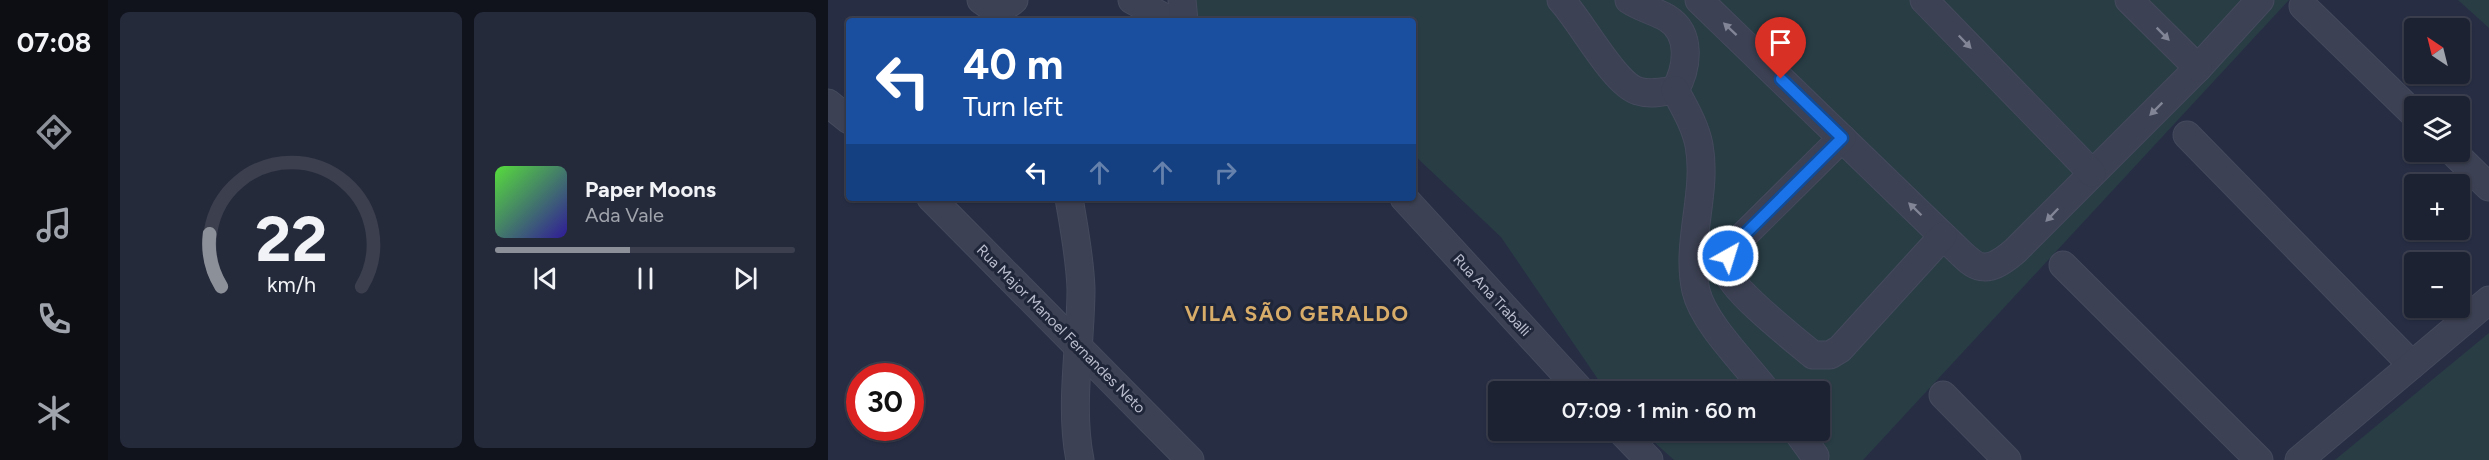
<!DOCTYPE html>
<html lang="en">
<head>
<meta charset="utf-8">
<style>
  :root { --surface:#1d2233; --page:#252a3b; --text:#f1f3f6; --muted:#a0a4ac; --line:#3b3f4e; --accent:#8c9099 }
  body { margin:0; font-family:Figtree,sans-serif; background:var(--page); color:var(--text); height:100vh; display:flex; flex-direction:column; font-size:22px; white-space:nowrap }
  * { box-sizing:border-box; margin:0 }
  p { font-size:20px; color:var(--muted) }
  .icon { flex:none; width:33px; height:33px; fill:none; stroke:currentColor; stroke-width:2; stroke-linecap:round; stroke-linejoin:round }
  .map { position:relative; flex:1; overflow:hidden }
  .sheet { display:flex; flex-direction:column; gap:12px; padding:12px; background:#10131c; width:720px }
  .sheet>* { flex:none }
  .top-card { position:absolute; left:18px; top:18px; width:570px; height:183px; border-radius:6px; box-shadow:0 2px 4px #0004,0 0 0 2px var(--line); background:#1a4fa0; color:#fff; overflow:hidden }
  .needle { width:39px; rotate:325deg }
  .fabs { position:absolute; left:1576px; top:18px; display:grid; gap:12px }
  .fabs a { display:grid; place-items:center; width:66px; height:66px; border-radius:6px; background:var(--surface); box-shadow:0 2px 4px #0004,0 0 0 2px var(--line); font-size:30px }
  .speed { position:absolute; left:18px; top:363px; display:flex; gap:12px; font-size:30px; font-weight:700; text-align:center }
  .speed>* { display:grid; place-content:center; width:78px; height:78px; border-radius:50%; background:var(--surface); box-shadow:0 2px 4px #0004,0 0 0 2px var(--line); line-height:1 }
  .speed .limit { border:9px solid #d22; background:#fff; color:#111 }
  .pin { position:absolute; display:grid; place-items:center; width:51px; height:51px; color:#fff; margin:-62px -26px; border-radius:50% 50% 50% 0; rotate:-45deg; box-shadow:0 0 6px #0007 }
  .pin .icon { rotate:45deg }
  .me { position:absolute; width:66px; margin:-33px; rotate:39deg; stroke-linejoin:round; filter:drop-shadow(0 0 4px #0008) }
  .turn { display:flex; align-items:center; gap:21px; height:126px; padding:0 18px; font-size:27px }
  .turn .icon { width:78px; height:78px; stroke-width:2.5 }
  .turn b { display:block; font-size:42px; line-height:51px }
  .lanes { display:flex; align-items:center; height:57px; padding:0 18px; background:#0003; justify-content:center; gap:30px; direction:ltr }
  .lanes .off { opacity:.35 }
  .sheet .card { flex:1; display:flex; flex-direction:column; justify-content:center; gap:9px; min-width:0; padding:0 21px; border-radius:9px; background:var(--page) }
  .sheet .dial { align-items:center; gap:0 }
  .dial svg { height:156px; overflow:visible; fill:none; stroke:var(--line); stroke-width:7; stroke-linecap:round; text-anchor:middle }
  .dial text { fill:var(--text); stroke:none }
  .song { display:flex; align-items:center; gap:18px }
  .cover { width:72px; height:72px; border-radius:9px; background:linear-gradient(135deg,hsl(110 70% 55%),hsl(250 70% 35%)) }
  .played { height:6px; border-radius:3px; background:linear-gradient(90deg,var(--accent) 45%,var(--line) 45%) }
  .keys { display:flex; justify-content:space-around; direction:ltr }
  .sheet .tiles { flex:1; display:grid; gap:12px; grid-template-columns:repeat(2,1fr) }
  .trip { position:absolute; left:660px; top:381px; width:342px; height:60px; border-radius:6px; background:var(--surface); box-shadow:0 2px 4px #0004,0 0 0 2px var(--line); font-weight:600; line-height:60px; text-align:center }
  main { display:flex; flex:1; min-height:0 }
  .dock { display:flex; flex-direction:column; width:108px; justify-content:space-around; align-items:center; background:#0c0e14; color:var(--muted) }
  .dock .icon { width:42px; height:42px }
  .dock .selected { color:var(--accent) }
  .dock b { font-size:27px; color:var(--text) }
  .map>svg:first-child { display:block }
  .green { fill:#293d45 }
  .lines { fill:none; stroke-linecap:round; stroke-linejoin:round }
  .minor-casing { stroke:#454a5d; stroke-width:29 }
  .minor { stroke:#3c4153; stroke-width:27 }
  .oneway { fill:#818596 }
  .route-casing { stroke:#114b97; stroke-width:15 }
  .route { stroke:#1a73e8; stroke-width:10 }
  .labels { text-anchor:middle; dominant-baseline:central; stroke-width:6; stroke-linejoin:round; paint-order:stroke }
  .street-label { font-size:15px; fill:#b9bdcd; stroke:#202639 }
  .district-label { font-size:21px; font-weight:bold; letter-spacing:1.5px; fill:#d8ac69; stroke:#202639 }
</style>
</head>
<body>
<main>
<nav class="dock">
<b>07:08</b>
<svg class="icon selected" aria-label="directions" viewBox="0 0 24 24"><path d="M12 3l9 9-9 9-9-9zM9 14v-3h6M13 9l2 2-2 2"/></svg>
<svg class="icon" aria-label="music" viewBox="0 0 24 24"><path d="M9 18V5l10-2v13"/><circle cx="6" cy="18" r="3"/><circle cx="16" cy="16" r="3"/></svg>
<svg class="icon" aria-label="phone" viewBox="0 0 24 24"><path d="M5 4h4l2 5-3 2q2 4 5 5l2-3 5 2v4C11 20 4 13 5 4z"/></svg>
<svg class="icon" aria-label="climate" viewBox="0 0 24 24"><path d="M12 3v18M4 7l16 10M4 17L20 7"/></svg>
</nav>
<section class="sheet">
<div class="tiles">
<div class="card dial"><svg viewBox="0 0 100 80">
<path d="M14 69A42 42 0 1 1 86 69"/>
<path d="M14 69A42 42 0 0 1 8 42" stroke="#8c9099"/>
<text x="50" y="56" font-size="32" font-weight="700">22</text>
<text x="50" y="72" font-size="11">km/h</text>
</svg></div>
<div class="card">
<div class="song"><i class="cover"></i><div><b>Paper Moons</b><p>Ada Vale</p></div></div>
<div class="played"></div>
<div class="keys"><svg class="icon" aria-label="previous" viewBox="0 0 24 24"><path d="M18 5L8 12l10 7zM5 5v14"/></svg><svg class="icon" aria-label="pause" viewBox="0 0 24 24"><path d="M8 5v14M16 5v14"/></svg><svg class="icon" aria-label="next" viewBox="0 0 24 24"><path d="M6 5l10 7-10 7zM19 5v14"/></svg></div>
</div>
</div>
</section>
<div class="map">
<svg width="1661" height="460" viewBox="0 0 1661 460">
  <rect width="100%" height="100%" fill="#272e44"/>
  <g class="green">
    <path d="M343,0H1461L1035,460H846L814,431L992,430V392L778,391L673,237L585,154V21H365Z"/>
    <path d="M1630,0H1661V28Z"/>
    <path d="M1661,333V460H1507Z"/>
  </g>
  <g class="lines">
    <defs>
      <g id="minor">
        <path d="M153,0C164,9 175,10 186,0"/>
        <path d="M304,0L343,21"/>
        <path d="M354,0L356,21"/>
        <path d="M733,0C753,21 786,84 810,91C822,95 834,92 847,90"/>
        <path d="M801,0C813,8 827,11 839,18C865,34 859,69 847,90"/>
        <path d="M871,0L1115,236C1145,263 1151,282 1187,251L1370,68L1432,0"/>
        <path d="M1096,0L1264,173"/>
        <path d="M1301,0L1370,68"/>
        <path d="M1475,6L1587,115"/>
        <path d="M847,90C856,107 867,125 871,145C880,193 857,243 868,291C876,324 918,364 939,392"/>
        <path d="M0,103L21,120"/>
        <path d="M1359,135L1584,365"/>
        <path d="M1014,138L908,243C903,251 896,259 898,269C902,289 967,340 985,355H1002L1012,349L1115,236"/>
        <path d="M1625,152L1661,187"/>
        <path d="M103,198L362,460"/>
        <path d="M241,198C246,228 252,258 253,289C253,344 241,406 252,460"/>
        <path d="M576,198L754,392"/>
        <path d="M1235,265L1431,460"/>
        <path d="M1115,395L1179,460"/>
        <path d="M792,430L821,460"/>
        <path d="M968,430L987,456"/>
        <path d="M1471,460L1661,300"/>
      </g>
    </defs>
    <use href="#minor" class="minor-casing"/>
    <use href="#minor" class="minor"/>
  </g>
  <defs><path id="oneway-solid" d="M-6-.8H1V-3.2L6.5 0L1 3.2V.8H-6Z" transform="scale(1.5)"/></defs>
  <g class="oneway">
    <use href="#oneway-solid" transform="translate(902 29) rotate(-137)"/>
    <use href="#oneway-solid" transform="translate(1335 34) rotate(45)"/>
    <use href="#oneway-solid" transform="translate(1137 42) rotate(46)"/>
    <use href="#oneway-solid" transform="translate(1328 109) rotate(135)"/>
    <use href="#oneway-solid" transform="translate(1087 209) rotate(-136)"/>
    <use href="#oneway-solid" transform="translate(1224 215) rotate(134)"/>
  </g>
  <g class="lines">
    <defs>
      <path id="route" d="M900,256L908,243L1014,138L953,79"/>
    </defs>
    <use href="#route" class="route-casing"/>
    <use href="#route" class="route"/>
  </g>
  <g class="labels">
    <g class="street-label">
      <text transform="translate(664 295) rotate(47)">Rua Ana Traballi</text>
      <text transform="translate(233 329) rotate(45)">Rua Major Manoel Fernandes Neto</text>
    </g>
    <g class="district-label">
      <text x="469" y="313">VILA SÃO GERALDO</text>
    </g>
  </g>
</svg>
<div class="fabs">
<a><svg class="needle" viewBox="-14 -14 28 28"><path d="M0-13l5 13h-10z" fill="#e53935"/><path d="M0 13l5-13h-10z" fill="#a0a4ac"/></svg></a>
<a><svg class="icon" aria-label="layers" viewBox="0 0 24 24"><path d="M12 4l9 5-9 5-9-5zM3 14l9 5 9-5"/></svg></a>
<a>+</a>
<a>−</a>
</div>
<div class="speed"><div class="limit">30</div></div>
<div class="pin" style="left:953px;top:79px;background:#d93025"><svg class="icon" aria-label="arrive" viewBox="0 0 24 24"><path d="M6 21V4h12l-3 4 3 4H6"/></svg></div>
<svg class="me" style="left:900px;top:256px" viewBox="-20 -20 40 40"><circle r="17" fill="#1a73e8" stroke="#fff" stroke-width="3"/><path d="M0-11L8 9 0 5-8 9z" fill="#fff"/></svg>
<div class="trip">07:09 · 1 min · 60 m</div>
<div class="top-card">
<div class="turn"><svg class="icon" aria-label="left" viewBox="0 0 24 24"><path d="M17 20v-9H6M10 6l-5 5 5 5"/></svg><div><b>40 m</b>Turn left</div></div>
<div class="lanes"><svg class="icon" aria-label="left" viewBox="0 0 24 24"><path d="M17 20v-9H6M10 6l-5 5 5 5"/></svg><svg class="icon off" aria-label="ahead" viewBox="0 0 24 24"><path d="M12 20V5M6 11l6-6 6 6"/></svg><svg class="icon off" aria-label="ahead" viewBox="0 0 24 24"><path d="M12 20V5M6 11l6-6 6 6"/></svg><svg class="icon off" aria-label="right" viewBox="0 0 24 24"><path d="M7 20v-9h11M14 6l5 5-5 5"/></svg></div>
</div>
</div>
</main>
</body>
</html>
